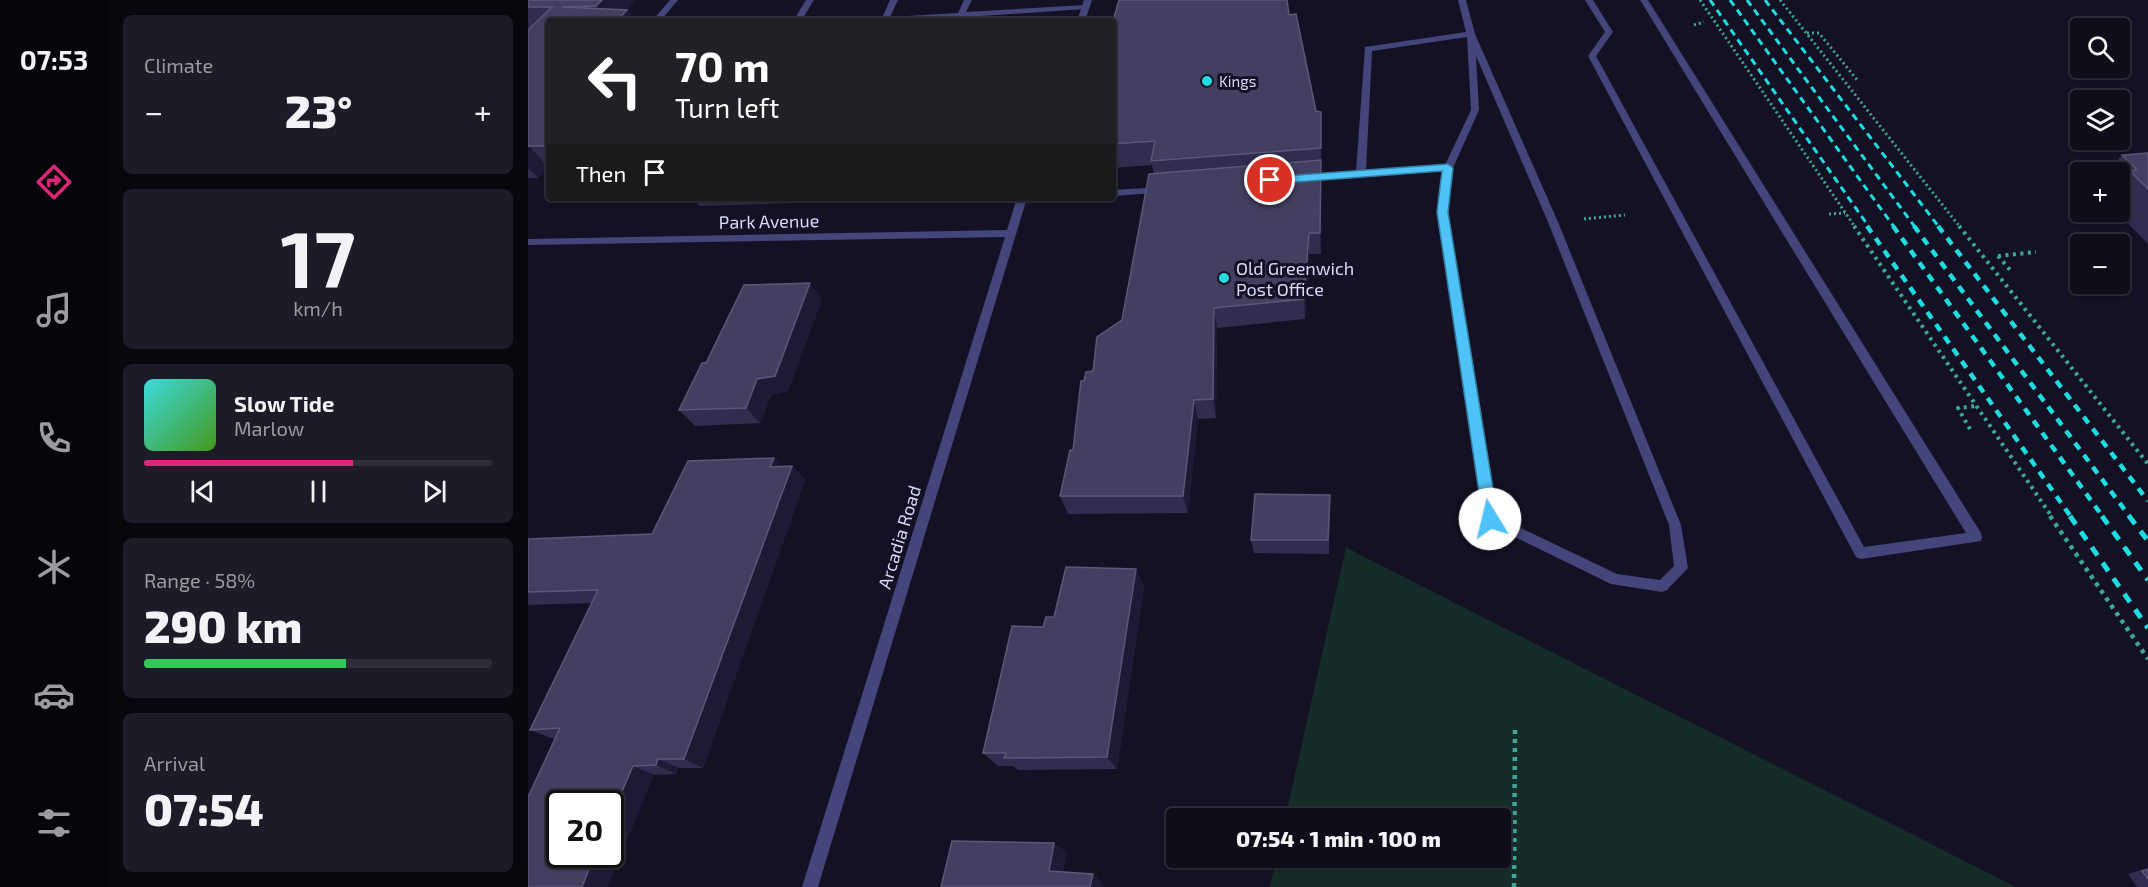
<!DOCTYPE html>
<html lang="en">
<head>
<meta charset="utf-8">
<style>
  :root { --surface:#0e0d1a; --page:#1c1b27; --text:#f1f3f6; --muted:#9b9ca2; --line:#2e2d39; --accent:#db2777 }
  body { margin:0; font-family:"Exo 2",sans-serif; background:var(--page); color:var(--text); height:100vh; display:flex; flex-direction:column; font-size:22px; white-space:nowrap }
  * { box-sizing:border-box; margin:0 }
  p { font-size:20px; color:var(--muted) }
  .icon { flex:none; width:33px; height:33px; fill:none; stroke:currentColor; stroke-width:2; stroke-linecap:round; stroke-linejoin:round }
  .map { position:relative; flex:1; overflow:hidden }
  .details { display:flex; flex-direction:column; gap:15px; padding:15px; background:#08070e; width:420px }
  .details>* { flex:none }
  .top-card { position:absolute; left:18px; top:18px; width:570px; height:183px; border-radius:6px; box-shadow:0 2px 4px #0004,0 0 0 2px var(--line); background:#202124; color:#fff; overflow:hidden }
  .controls { position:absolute; left:1542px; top:18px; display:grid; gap:12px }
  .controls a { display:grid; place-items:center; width:60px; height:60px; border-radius:6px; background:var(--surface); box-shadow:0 2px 4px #0004,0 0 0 2px var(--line); font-size:30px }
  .speed { position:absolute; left:18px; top:790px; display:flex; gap:12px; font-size:30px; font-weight:700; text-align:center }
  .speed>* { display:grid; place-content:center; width:78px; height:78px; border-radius:50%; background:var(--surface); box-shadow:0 2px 4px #0004,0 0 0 2px var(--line); line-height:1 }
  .speed .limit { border:3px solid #111; border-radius:9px; background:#fff; color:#111 }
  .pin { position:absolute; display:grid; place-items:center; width:51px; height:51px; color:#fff; margin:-26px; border:3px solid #fff; border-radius:50%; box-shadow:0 2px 6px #0007 }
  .me { position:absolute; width:66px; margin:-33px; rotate:351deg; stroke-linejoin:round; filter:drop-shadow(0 0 4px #0008) }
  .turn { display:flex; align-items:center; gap:21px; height:126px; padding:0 30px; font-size:27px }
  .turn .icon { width:78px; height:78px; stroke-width:2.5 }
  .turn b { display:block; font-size:42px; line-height:51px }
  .then { display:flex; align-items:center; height:57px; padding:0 30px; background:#0003; gap:12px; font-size:22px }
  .big { font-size:45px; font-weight:800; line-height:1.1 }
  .details .tile { flex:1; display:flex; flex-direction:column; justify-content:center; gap:9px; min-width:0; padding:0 21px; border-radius:9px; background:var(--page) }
  .details .dial { align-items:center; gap:0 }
  .dial b { font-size:78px; line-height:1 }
  .song { display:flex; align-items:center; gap:18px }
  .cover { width:72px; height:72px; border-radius:9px; background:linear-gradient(135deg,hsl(180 70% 55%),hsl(100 70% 35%)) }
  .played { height:6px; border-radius:3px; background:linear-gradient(90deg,var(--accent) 60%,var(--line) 60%) }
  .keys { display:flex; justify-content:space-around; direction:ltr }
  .heat { display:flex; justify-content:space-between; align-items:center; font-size:33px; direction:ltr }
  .charge { height:9px; border-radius:4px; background:linear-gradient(90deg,#34c759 58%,var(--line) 0) }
  .trip { position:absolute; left:638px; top:808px; width:345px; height:60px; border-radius:6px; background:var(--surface); box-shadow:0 2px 4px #0004,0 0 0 2px var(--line); font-weight:800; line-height:60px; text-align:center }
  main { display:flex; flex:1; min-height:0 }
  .tabs { display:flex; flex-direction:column; width:108px; justify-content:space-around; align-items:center; background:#06050a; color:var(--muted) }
  .tabs .icon { width:42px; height:42px }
  .tabs .selected { color:var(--accent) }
  .tabs b { font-size:27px; color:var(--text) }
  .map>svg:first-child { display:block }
  .green { fill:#152c29 }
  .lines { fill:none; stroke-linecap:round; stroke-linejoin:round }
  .path-far2 { stroke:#3fa798; stroke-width:3; stroke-dasharray:2 3; stroke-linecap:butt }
  .path-far1 { stroke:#3fa798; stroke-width:4; stroke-dasharray:3 4.5; stroke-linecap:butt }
  .path { stroke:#3fa798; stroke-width:4.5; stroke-dasharray:4 5; stroke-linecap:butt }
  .service { fill:#43457b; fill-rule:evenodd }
  .minor { fill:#43457b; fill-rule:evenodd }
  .rail-far2 { stroke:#1edce0; stroke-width:3; stroke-dasharray:7 5; stroke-linecap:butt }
  .rail-far1 { stroke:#1edce0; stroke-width:4.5; stroke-dasharray:8 7; stroke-linecap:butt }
  .rail { stroke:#1edce0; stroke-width:5; stroke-dasharray:10 9; stroke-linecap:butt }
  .wall { fill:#312d4e }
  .shaded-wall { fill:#1d1a35 }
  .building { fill:#433f60; stroke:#5a5778; stroke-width:1.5 }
  .route { fill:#4fc3f7; stroke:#337fa1; stroke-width:1.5 }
  .poi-dot { fill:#1edce0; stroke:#131123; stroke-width:2 }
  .labels { text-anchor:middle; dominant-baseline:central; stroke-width:6; stroke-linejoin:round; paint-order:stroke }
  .far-poi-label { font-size:15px; fill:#d9d8fa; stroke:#131123; text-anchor:start }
  .street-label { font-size:18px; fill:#d9d8fa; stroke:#131123 }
  .poi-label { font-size:18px; fill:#d9d8fa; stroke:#131123; text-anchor:start }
</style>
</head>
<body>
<main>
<nav class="tabs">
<b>07:53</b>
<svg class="icon selected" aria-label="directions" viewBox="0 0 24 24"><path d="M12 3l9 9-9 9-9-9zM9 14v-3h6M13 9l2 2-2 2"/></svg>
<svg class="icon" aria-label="music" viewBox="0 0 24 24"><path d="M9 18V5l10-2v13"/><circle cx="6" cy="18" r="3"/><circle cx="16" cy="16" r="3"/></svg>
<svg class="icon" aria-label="phone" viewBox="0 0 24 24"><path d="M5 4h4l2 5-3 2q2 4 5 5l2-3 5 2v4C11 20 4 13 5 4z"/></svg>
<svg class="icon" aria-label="climate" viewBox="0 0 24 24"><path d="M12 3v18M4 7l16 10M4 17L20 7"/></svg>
<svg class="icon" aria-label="car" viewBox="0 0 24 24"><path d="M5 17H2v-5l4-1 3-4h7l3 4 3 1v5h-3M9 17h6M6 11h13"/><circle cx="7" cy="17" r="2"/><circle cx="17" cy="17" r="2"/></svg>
<svg class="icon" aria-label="filters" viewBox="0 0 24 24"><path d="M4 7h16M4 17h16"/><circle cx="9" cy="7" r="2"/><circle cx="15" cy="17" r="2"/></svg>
</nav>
<section class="details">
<div class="tile"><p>Climate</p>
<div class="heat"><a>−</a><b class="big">23°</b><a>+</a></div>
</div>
<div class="tile dial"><b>17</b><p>km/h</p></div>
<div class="tile">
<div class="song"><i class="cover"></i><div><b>Slow Tide</b><p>Marlow</p></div></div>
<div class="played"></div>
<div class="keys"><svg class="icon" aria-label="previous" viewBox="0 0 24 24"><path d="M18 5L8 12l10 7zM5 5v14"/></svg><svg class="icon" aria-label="pause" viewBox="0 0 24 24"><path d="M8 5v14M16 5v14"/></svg><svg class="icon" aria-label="next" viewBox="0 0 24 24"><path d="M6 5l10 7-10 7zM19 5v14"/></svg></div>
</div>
<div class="tile"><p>Range · 58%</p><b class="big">290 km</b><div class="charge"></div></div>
<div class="tile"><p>Arrival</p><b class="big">07:54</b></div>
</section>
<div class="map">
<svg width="1620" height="887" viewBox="0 0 1620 887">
  <rect width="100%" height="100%" fill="#131123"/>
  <path class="green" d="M818,547L832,555L1488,887H742L748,858H972V819H757Z"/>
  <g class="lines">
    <g class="path-far2">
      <path d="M1172,0L1327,227"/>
      <path d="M1252,0L1432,227"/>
      <path d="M1166,25L1176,22"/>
      <path d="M1279,33H1291L1330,81"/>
      <path d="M1301,214L1317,213"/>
      <path d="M1056,219L1097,215"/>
    </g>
    <g class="path-far1">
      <path d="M1326,226L1524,517"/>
      <path d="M1431,226L1620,464"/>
      <path d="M1470,256L1508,252"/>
      <path d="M1470,256L1483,271"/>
      <path d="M1442,429L1430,408L1449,406"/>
    </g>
    <g class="path">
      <path d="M1522,516L1620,659"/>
      <path d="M986,887L987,729"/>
    </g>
    <g class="service">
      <path d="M142,0H150L134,19L267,18L278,0H286L275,18H354L362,0H370L362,17L430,13L436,0H444L438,12L557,5L561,7L557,9L378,21H124Z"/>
      <path d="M930,0H938L947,34L1030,222L1153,525L1160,568L1139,590L1134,592L1083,584L958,523L910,212L915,171L777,180L772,177L777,174L828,171L837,47L938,32ZM939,37L943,110L917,165L838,170L844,51ZM948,56L1020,222L1141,525L1146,566L1132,580L1089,574L968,516L920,212L925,168L951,110Z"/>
      <path d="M1057,0H1065L1085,32L1068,56L1336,547L1438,533L1112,0H1120L1453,533L1454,537L1453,541L1333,559L1328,557L1060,56L1077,32Z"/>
      <path d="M635,187L638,188V192L585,196V190Z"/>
    </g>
    <g class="minor">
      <path d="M556,0H564L557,21H549Z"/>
      <path d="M489,198H499L290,887H274L477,237L0,245V239L479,230Z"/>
    </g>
    <g class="rail-far2">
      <path d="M1182,0L1341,227"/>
      <path d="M1202,0L1366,227"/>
      <path d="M1219,0L1387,227"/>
      <path d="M1237,0L1411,227"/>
    </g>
    <g class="rail-far1">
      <path d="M1339,226L1543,517"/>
      <path d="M1365,226L1575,517"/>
      <path d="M1386,226L1602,517"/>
      <path d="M1410,226L1620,501"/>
    </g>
    <g class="rail">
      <path d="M1542,516L1620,628"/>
      <path d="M1574,516L1620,580"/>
      <path d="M1601,516L1620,541"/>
    </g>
  </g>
  <g class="wall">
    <path d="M0,0H107L98,10H99L106,21H21V167H20L10,178H0V30L2,28H0Z"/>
    <path d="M761,15L788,111L793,112V254H781L777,319L689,328L688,418L670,419L660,513L540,514L532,496L545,450L556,381L565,371L594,320L626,174L624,165L585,168V21Z"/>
    <path d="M1620,153V244L1589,212H1592V172H1579L1594,155Z"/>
    <path d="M166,198H347L303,200L302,202L171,206Z"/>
    <path d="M294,299L260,391L243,395L232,423L167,426L151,410L178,363Z"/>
    <path d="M246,458L253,466H264L277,480L175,768H151L148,774L126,775L26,739L2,730L63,603L0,605V539L124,534Z"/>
    <path d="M802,495L801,554L726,553L723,540Z"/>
    <path d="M608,569L616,587L589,769L490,770L485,766H470L455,753L515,627L526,617Z"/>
    <path d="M1620,868V887H1609L1600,874Z"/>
  </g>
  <g class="shaded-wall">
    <path d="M74,0H107L88,21H78L68,6Z"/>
    <path d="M99,10L106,21H89Z"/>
    <path d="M1,146L20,167L10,178L0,168V147Z"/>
    <path d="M793,160V254L792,233Z"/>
    <path d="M781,233V254L777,319L776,299Z"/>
    <path d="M282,283L294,299L260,391L243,395L232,423L218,408L229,379Z"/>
    <path d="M686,308L689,328L688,418L685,399Z"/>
    <path d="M666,400L670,419L660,513L655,496Z"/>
    <path d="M246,458L260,473L242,467Z"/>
    <path d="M264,466L277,480L175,768L156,759Z"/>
    <path d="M608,569L616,587L589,769L579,757Z"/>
    <path d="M130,759L151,768L148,774L128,765Z"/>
    <path d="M105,766L126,775L80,887H54L67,855H82V819Z"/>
    <path d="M526,843L539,852L534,879L521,871Z"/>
    <path d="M565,874L575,883V887H562Z"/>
  </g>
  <g class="building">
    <path d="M0,0H74L68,6L34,7L99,10L89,21H21V146H1L0,147V30L24,7H0Z"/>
    <path d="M591,0H759L761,15L768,14L788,111L793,112V148L623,161L627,141L585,144V21Z"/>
    <path d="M1620,153V189L1602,171L1609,170L1594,155Z"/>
    <path d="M793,160L792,233H781L776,299L686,308L685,399L666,400L655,496H532L542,450H545L553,381H556L558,372L565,371L569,337L594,320L621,174Z"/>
    <path d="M282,283L247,376L229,379L218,408L151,410L174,363H178L216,285Z"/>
    <path d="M246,458L242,467L264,466L156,759H130L128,765L105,766L82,819V804H32V855H67L54,887H0V797L32,728L2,730L70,590L0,592V539L124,534L160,461Z"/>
    <path d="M727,494L802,495L800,540H723Z"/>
    <path d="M538,567L608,569L579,757L476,758L478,753H455L484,626L515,627L518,617H526Z"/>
    <path d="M424,841L526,843L521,871L565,874L562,887H413Z"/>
    <path d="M1620,869V879L1614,871Z"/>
  </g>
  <path class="route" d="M920,164L925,168L920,212L970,519L968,523L962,525L957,523L955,519L909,212L914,171L742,184L737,180L742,177Z"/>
  <g class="poi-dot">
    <circle cx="679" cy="81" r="6"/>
    <circle cx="696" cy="278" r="6"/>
  </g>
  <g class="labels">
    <g class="far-poi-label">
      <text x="691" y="81">Kings</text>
    </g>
    <g class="street-label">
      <text transform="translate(241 221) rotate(-1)">Park Avenue</text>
      <text transform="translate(371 537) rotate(-73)">Arcadia Road</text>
    </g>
    <g class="poi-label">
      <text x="708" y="268">Old Greenwich<tspan x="708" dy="21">Post Office</tspan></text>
    </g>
  </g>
</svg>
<div class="controls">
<a><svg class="icon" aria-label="search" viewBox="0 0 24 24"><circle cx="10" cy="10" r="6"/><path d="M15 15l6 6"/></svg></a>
<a><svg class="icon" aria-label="layers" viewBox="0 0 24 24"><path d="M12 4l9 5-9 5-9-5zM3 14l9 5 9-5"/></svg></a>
<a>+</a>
<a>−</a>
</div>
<div class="speed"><div class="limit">20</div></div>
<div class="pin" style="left:742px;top:180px;background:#d93025"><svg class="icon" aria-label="arrive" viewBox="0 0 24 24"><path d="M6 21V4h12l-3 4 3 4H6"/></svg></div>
<svg class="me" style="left:962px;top:519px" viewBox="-20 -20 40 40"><circle r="19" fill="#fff"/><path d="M0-13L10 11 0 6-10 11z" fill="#4fc3f7"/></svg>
<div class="trip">07:54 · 1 min · 100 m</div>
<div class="top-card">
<div class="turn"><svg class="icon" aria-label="left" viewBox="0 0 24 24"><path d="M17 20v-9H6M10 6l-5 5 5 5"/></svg><div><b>70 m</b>Turn left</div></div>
<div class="then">Then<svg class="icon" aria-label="arrive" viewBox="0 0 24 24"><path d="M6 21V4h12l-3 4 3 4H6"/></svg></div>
</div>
</div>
</main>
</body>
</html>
